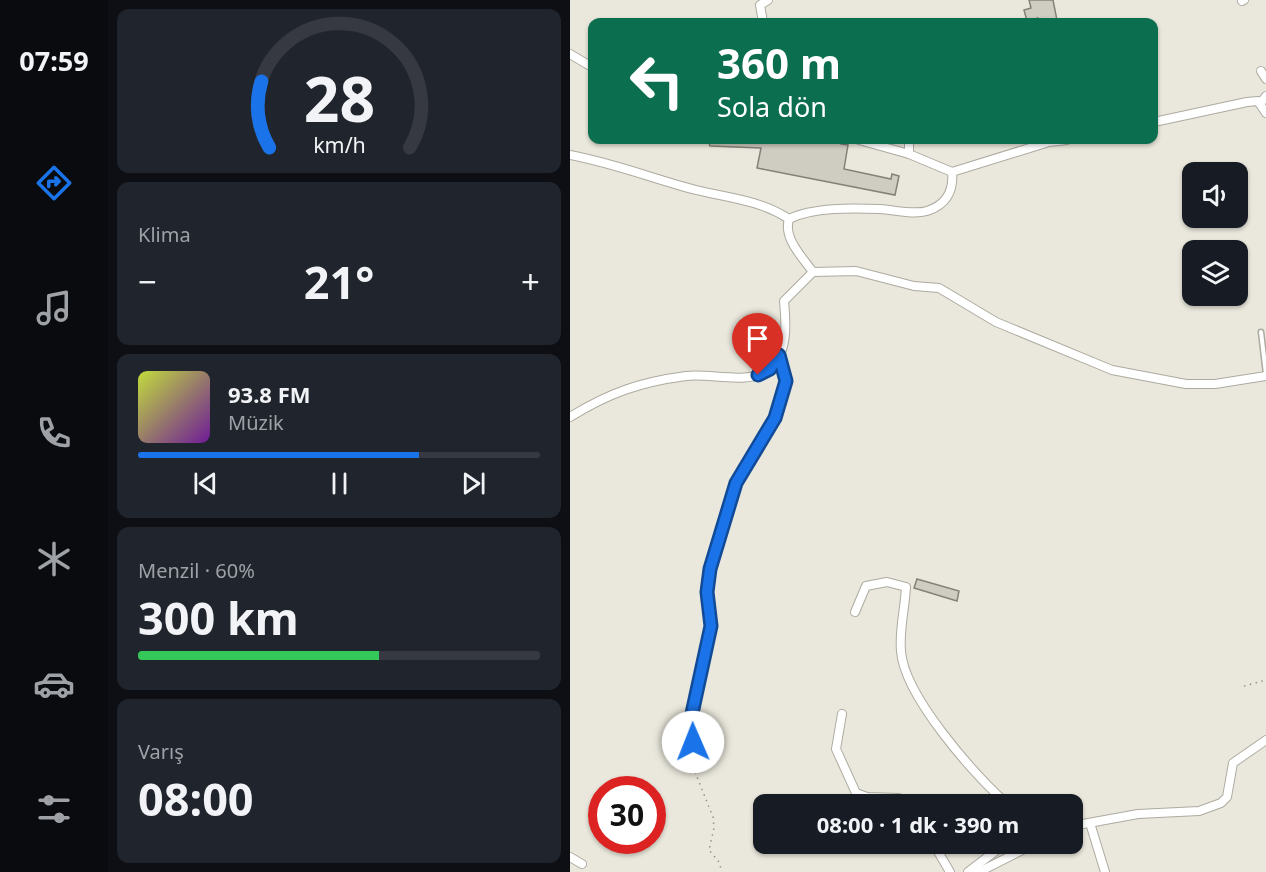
<!DOCTYPE html>
<html lang="tr">
<head>
<meta charset="utf-8">
<style>
  :root { --surface:#171b24; --page:#20242c; --text:#f1f3f6; --muted:#9ea1a6; --line:#363941; --accent:#1a73e8 }
  body { margin:0; font-family:"Noto Sans",sans-serif; background:var(--page); color:var(--text); height:100vh; display:flex; flex-direction:column; font-size:22px; white-space:nowrap }
  * { box-sizing:border-box; margin:0 }
  p { font-size:20px; color:var(--muted) }
  .icon { flex:none; width:33px; height:33px; fill:none; stroke:currentColor; stroke-width:2; stroke-linecap:round; stroke-linejoin:round }
  .map { position:relative; flex:1; overflow:hidden }
  .side { display:flex; flex-direction:column; gap:9px; padding:9px; background:#0d0f14; width:462px }
  .side>* { flex:none }
  .banner { position:absolute; left:18px; top:18px; width:570px; height:126px; border-radius:12px; box-shadow:0 2px 4px #0004; background:#0b6e4f; color:#fff; overflow:hidden }
  .buttons { position:absolute; left:612px; top:162px; display:grid; gap:12px }
  .buttons a { display:grid; place-items:center; width:66px; height:66px; border-radius:12px; background:var(--surface); box-shadow:0 2px 4px #0004; font-size:30px }
  .speed { position:absolute; left:18px; top:776px; display:flex; gap:12px; font-size:30px; font-weight:700; text-align:center }
  .speed>* { display:grid; place-content:center; width:78px; height:78px; border-radius:50%; background:var(--surface); box-shadow:0 2px 4px #0004; line-height:1 }
  .speed .limit { border:9px solid #d22; background:#fff; color:#111 }
  .pin { position:absolute; display:grid; place-items:center; width:51px; height:51px; color:#fff; margin:-62px -26px; border-radius:50% 50% 50% 0; rotate:-45deg; box-shadow:0 0 6px #0007 }
  .pin .icon { rotate:45deg }
  .me { position:absolute; width:66px; margin:-33px; rotate:359deg; stroke-linejoin:round; filter:drop-shadow(0 0 4px #0008) }
  .turn { display:flex; align-items:center; gap:21px; height:126px; padding:0 30px; font-size:27px }
  .turn .icon { width:78px; height:78px; stroke-width:2.5 }
  .turn b { display:block; font-size:42px; line-height:51px }
  .big { font-size:45px; font-weight:700; line-height:1.1 }
  .side .widget { flex:1; display:flex; flex-direction:column; justify-content:center; gap:9px; min-width:0; padding:0 21px; border-radius:12px; background:var(--page) }
  .side .dial { align-items:center; gap:0 }
  .dial svg { height:156px; overflow:visible; fill:none; stroke:var(--line); stroke-width:7; stroke-linecap:round; text-anchor:middle }
  .dial text { fill:var(--text); stroke:none }
  .song { display:flex; align-items:center; gap:18px }
  .cover { width:72px; height:72px; border-radius:9px; background:linear-gradient(135deg,hsl(70 70% 55%),hsl(280 70% 35%)) }
  .played { height:6px; border-radius:3px; background:linear-gradient(90deg,var(--accent) 70%,var(--line) 70%) }
  .keys { display:flex; justify-content:space-around; direction:ltr }
  .heat { display:flex; justify-content:space-between; align-items:center; font-size:33px; direction:ltr }
  .charge { height:9px; border-radius:4px; background:linear-gradient(90deg,#34c759 60%,var(--line) 0) }
  .trip { position:absolute; left:183px; top:794px; width:330px; height:60px; border-radius:12px; background:var(--surface); box-shadow:0 2px 4px #0004; font-weight:700; line-height:60px; text-align:center }
  main { display:flex; flex:1; min-height:0 }
  .tabs { display:flex; flex-direction:column; width:108px; justify-content:space-around; align-items:center; background:#090b0e; color:var(--muted) }
  .tabs .icon { width:42px; height:42px }
  .tabs .selected { color:var(--accent) }
  .tabs b { font-size:27px; color:var(--text) }
  .map>svg:first-child { display:block }
  .building { fill:#cfcdc2; stroke:#848278; stroke-width:1.5 }
  .lines { fill:none; stroke-linecap:round; stroke-linejoin:round }
  .lane-casing { stroke:#adaaa0; stroke-width:7 }
  .street-casing { stroke:#adaaa0; stroke-width:10 }
  .path { stroke:#949289; stroke-width:1.5; stroke-dasharray:1.5 4.5; stroke-linecap:butt }
  .lane { stroke:#fff; stroke-width:4 }
  .street { stroke:#fff; stroke-width:8 }
  .route-casing { stroke:#114b97; stroke-width:15 }
  .route { stroke:#1a73e8; stroke-width:10 }
</style>
</head>
<body>
<main>
<nav class="tabs">
<b>07:59</b>
<svg class="icon selected" aria-label="directions" viewBox="0 0 24 24"><path d="M12 3l9 9-9 9-9-9zM9 14v-3h6M13 9l2 2-2 2"/></svg>
<svg class="icon" aria-label="music" viewBox="0 0 24 24"><path d="M9 18V5l10-2v13"/><circle cx="6" cy="18" r="3"/><circle cx="16" cy="16" r="3"/></svg>
<svg class="icon" aria-label="phone" viewBox="0 0 24 24"><path d="M5 4h4l2 5-3 2q2 4 5 5l2-3 5 2v4C11 20 4 13 5 4z"/></svg>
<svg class="icon" aria-label="climate" viewBox="0 0 24 24"><path d="M12 3v18M4 7l16 10M4 17L20 7"/></svg>
<svg class="icon" aria-label="car" viewBox="0 0 24 24"><path d="M5 17H2v-5l4-1 3-4h7l3 4 3 1v5h-3M9 17h6M6 11h13"/><circle cx="7" cy="17" r="2"/><circle cx="17" cy="17" r="2"/></svg>
<svg class="icon" aria-label="filters" viewBox="0 0 24 24"><path d="M4 7h16M4 17h16"/><circle cx="9" cy="7" r="2"/><circle cx="15" cy="17" r="2"/></svg>
</nav>
<section class="side">
<div class="widget dial"><svg viewBox="0 0 100 80">
<path d="M14 69A42 42 0 1 1 86 69"/>
<path d="M14 69A42 42 0 0 1 10 35" stroke="#1a73e8"/>
<text x="50" y="56" font-size="32" font-weight="700">28</text>
<text x="50" y="72" font-size="11">km/h</text>
</svg></div>
<div class="widget"><p>Klima</p>
<div class="heat"><a>−</a><b class="big">21°</b><a>+</a></div>
</div>
<div class="widget">
<div class="song"><i class="cover"></i><div><b>93.8 FM</b><p>Müzik</p></div></div>
<div class="played"></div>
<div class="keys"><svg class="icon" aria-label="previous" viewBox="0 0 24 24"><path d="M18 5L8 12l10 7zM5 5v14"/></svg><svg class="icon" aria-label="pause" viewBox="0 0 24 24"><path d="M8 5v14M16 5v14"/></svg><svg class="icon" aria-label="next" viewBox="0 0 24 24"><path d="M6 5l10 7-10 7zM19 5v14"/></svg></div>
</div>
<div class="widget"><p>Menzil · 60%</p><b class="big">300 km</b><div class="charge"></div></div>
<div class="widget"><p>Varış</p><b class="big">08:00</b></div>
</section>
<div class="map">
<svg width="696" height="872" viewBox="0 0 696 872">
  <rect width="100%" height="100%" fill="#eae8dc"/>
  <g class="building">
    <path d="M459,0H483L487,20L469,22L468,18L457,21L454,10L461,8Z"/>
    <path d="M138,140L272,142L271,144L278,145L274,169L321,179L322,174L329,176L325,195L187,168L191,148L140,146Z"/>
    <path d="M347,579L389,591L387,601L344,588Z"/>
  </g>
  <g class="lines">
    <defs>
      <path id="lane" d="M691,332L696,374"/>
      <g id="street">
        <path d="M672,1L674,0"/>
        <path d="M193,22L190,5L198,0"/>
        <path d="M0,54L22,67"/>
        <path d="M691,71L696,79"/>
        <path d="M690,104L696,96"/>
        <path d="M584,122L677,102L688,101L696,113"/>
        <path d="M289,140L339,154"/>
        <path d="M339,140V154L382,172L479,142L497,140"/>
        <path d="M0,155C43,163 84,179 126,190C159,198 190,200 219,219"/>
        <path d="M243,272C232,257 213,238 219,219C243,207 283,208 310,209C325,210 343,215 357,211C376,205 384,191 382,172"/>
        <path d="M0,417C39,393 70,382 116,376C141,373 178,385 198,370C219,354 216,323 214,301L243,272L286,271L344,286L369,288L426,322L542,370L616,384H645L696,376"/>
        <path d="M285,612L296,586L317,582L336,587C335,608 329,630 331,651C334,696 404,774 437,804"/>
        <path d="M272,714L266,749L286,793L297,797L329,798L334,804"/>
        <path d="M124,766L121,718L140,626L137,592L140,569L166,483L205,418L216,381L209,355"/>
        <path d="M520,823L535,872"/>
        <path d="M502,826L568,814L629,811L651,803L657,797L663,763L696,740"/>
        <path d="M363,843L380,872"/>
        <path d="M0,857L12,864"/>
        <path d="M398,872L436,843"/>
        <path d="M409,872L466,843"/>
      </g>
    </defs>
    <use href="#lane" class="lane-casing"/>
    <use href="#street" class="street-casing"/>
    <g class="path">
      <path d="M674,686L696,680"/>
      <path d="M125,772L143,817L144,828L139,850L149,862L152,872"/>
    </g>
    <use href="#lane" class="lane"/>
    <use href="#street" class="street"/>
  </g>
  <g class="lines">
    <defs>
      <path id="route" d="M123,742L121,718L141,626L137,592L140,569L166,483L205,418L216,381L209,355L200,369L188,375"/>
    </defs>
    <use href="#route" class="route-casing"/>
    <use href="#route" class="route"/>
  </g>
</svg>
<div class="buttons">
<a><svg class="icon" aria-label="sound" viewBox="0 0 24 24"><path d="M4 9h4l5-4v14l-5-4H4zM17 9q2 3 0 6"/></svg></a>
<a><svg class="icon" aria-label="layers" viewBox="0 0 24 24"><path d="M12 4l9 5-9 5-9-5zM3 14l9 5 9-5"/></svg></a>
</div>
<div class="speed"><div class="limit">30</div></div>
<div class="pin" style="left:188px;top:375px;background:#d93025"><svg class="icon" aria-label="arrive" viewBox="0 0 24 24"><path d="M6 21V4h12l-3 4 3 4H6"/></svg></div>
<svg class="me" style="left:123px;top:742px" viewBox="-20 -20 40 40"><circle r="19" fill="#fff"/><path d="M0-13L10 11 0 6-10 11z" fill="#1a73e8"/></svg>
<div class="trip">08:00 · 1 dk · 390 m</div>
<div class="banner">
<div class="turn"><svg class="icon" aria-label="left" viewBox="0 0 24 24"><path d="M17 20v-9H6M10 6l-5 5 5 5"/></svg><div><b>360 m</b>Sola dön</div></div>
</div>
</div>
</main>
</body>
</html>
